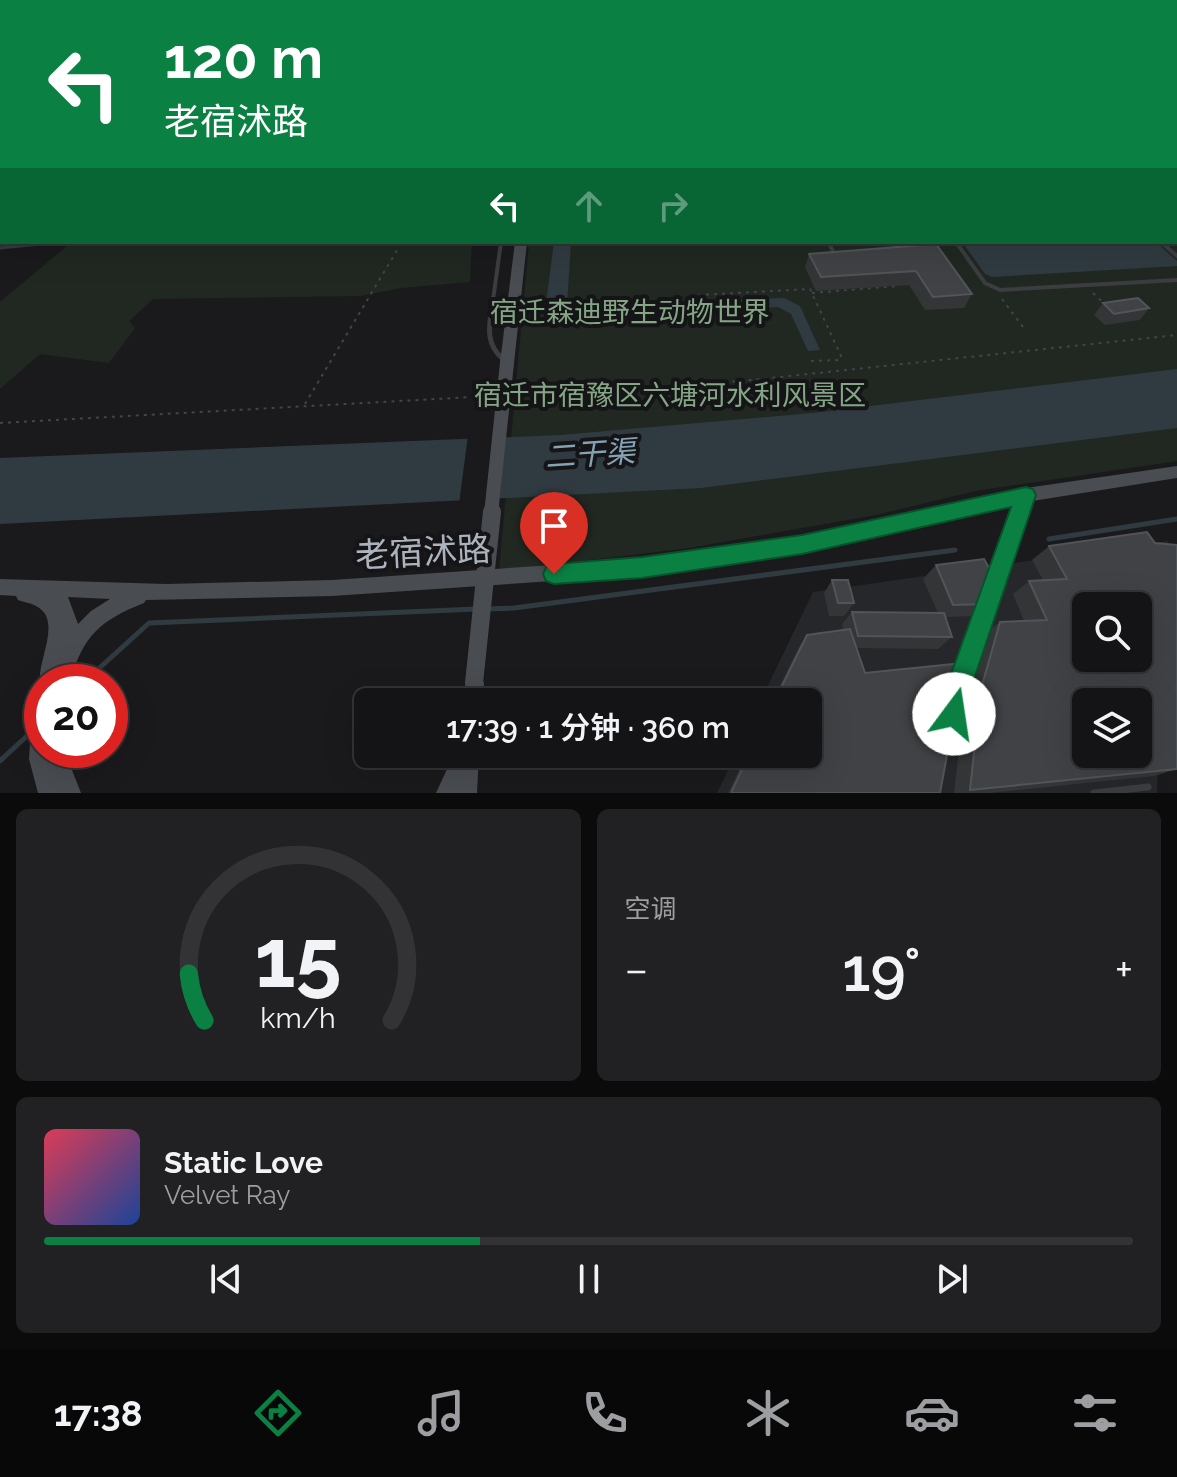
<!DOCTYPE html>
<html lang="zh">
<head>
<meta charset="utf-8">
<style>
  :root { --surface:#141416; --page:#212123; --text:#f1f3f6; --muted:#9d9ea1; --line:#333335; --accent:#0b8043 }
  body { margin:0; font-family:Raleway,"Noto Sans SC",sans-serif; background:var(--page); color:var(--text); height:100vh; display:flex; flex-direction:column; font-size:30px; white-space:nowrap }
  * { box-sizing:border-box; margin:0 }
  p { font-size:26px; color:var(--muted) }
  .icon { flex:none; width:44px; height:44px; fill:none; stroke:currentColor; stroke-width:2; stroke-linecap:round; stroke-linejoin:round }
  .map { position:relative; height:793px; overflow:hidden }
  .side { display:flex; flex-direction:column; gap:16px; padding:16px; background:#0b0b0c; flex:1 }
  .side>* { flex:none }
  .banner { position:absolute; left:0px; top:0px; width:1178px; height:244px; box-shadow:0 8px 32px #0002,0 0 0 2px var(--line); background:#0b8043; color:#fff; overflow:hidden }
  .buttons { position:absolute; left:1072px; top:592px; display:grid; gap:16px }
  .buttons a { display:grid; place-items:center; width:80px; height:80px; border-radius:12px; background:var(--surface); box-shadow:0 8px 32px #0002,0 0 0 2px var(--line); font-size:40px }
  .speed { position:absolute; left:24px; top:664px; display:flex; gap:16px; font-size:40px; font-weight:700; text-align:center }
  .speed>* { display:grid; place-content:center; width:104px; height:104px; border-radius:50%; background:var(--surface); box-shadow:0 8px 32px #0002,0 0 0 2px var(--line); line-height:1 }
  .speed .limit { border:12px solid #d22; background:#fff; color:#111 }
  .pin { position:absolute; display:grid; place-items:center; width:68px; height:68px; color:#fff; margin:-82px -34px; border-radius:50% 50% 50% 0; rotate:-45deg; box-shadow:0 0 8px #0007 }
  .pin .icon { rotate:45deg }
  .me { position:absolute; width:88px; margin:-44px; rotate:14deg; stroke-linejoin:round; filter:drop-shadow(0 0 6px #0008) }
  .turn { display:flex; align-items:center; gap:28px; height:168px; padding:0 32px; font-size:36px }
  .turn .icon { width:104px; height:104px; stroke-width:2.5 }
  .turn b { display:block; font-size:56px; line-height:68px }
  .lanes { display:flex; align-items:center; height:76px; padding:0 32px; background:#0003; justify-content:center; gap:40px; direction:ltr }
  .lanes .off { opacity:.35 }
  .big { font-size:60px; font-weight:600; line-height:1.1 }
  .side .widget { flex:1; display:flex; flex-direction:column; justify-content:center; gap:12px; min-width:0; padding:0 28px; border-radius:12px; background:var(--page) }
  .side .dial { align-items:center; gap:0 }
  .dial svg { height:208px; overflow:visible; fill:none; stroke:var(--line); stroke-width:7; stroke-linecap:round; text-anchor:middle }
  .dial text { fill:var(--text); stroke:none }
  .song { display:flex; align-items:center; gap:24px }
  .cover { width:96px; height:96px; border-radius:12px; background:linear-gradient(135deg,hsl(350 70% 55%),hsl(220 70% 35%)) }
  .played { height:8px; border-radius:4px; background:linear-gradient(90deg,var(--accent) 40%,var(--line) 40%) }
  .keys { display:flex; justify-content:space-around; direction:ltr }
  .heat { display:flex; justify-content:space-between; align-items:center; font-size:44px; direction:ltr }
  .side .tiles { flex:1; display:grid; gap:16px; grid-template-columns:1fr 1fr }
  .widget:last-child { grid-column:span 2 }
  .trip { position:absolute; left:354px; top:688px; width:468px; height:80px; border-radius:12px; background:var(--surface); box-shadow:0 8px 32px #0002,0 0 0 2px var(--line); font-weight:600; line-height:80px; text-align:center }
  .tab-bar { display:flex; height:128px; justify-content:space-around; align-items:center; background:#080809; color:var(--muted) }
  .tab-bar .icon { width:56px; height:56px }
  .tab-bar .active { color:var(--accent) }
  .tab-bar b { font-size:36px; color:var(--text) }
  .map>svg:first-child { display:block }
  .built { fill:#26272a; fill-rule:evenodd }
  .green { fill:#202821 }
  .water { fill:#303b41 }
  .pier { fill:#1a1a1d }
  .lines { fill:none; stroke-linecap:round; stroke-linejoin:round }
  .stream-far1 { stroke:#303b41; stroke-width:3 }
  .stream { stroke:#303b41; stroke-width:5 }
  .path { stroke:#414448; stroke-width:2; stroke-dasharray:3 5; stroke-linecap:butt }
  .lane-far2 { stroke:#3b3d41; stroke-width:4 }
  .lane-far1 { stroke:#3b3d41; stroke-width:5 }
  .lane { stroke:#3b3d41; stroke-width:7 }
  .secondary { fill:#494c51; fill-rule:evenodd }
  .secondary-bridge-far1 { stroke:#494c51; stroke-width:14 }
  .secondary-bridge { stroke:#494c51; stroke-width:18 }
  .wall { fill:#333537 }
  .shaded-wall { fill:#242427 }
  .building { fill:#404245; stroke:#515458; stroke-width:2; fill-rule:evenodd }
  .route { fill:#0b8043; stroke:#07532c; stroke-width:2 }
  .labels { text-anchor:middle; dominant-baseline:central; stroke-width:8; stroke-linejoin:round; paint-order:stroke }
  .park-label { font-size:28px; fill:#85a685; stroke:#151518 }
  .water-label { font-size:30px; font-style:italic; fill:#86a2b5; stroke:#151518 }
  .near-street-label { font-size:34px; fill:#adb3bc; stroke:#151518 }
</style>
</head>
<body>
<div class="map">
<svg width="1177" height="793" viewBox="0 0 1177 793">
  <rect width="100%" height="100%" fill="#1a1a1d"/>
  <path class="built" d="M1168,541L1157,793H717L736,754H808V702H760L813,592ZM1086,606H1138V658H1086ZM1086,702H1138V754H1086Z"/>
  <g class="green">
    <path d="M1177,136V461L975,491L876,515L689,548L499,571L529,242H1176Z"/>
    <path d="M94,242H472L470,282L401,288L361,296L153,299L129,321L135,328L109,363L40,354L0,389V302L68,245Z"/>
  </g>
  <g class="water">
    <path d="M554,242H571L567,305L586,308L784,298L800,306L820,350L808,351L791,314L778,307L551,318L545,311Z"/>
    <path d="M962,242H1156L1177,261V266L992,277L985,274Z"/>
    <path d="M1177,369V428L701,488L0,524V458L561,435L812,413Z"/>
  </g>
  <path class="pier" d="M506,433L499,502L459,504L468,435Z"/>
  <g class="lines">
    <path class="stream-far1" d="M0,248L61,242"/>
    <g class="stream">
      <path d="M1049,539L1177,519"/>
      <path d="M485,609L514,608L955,550"/>
      <path d="M84,682L149,623L477,609"/>
      <path d="M0,761L28,735"/>
    </g>
    <g class="path">
      <path d="M812,293L897,286"/>
      <path d="M1093,293L1106,305"/>
      <path d="M698,295L810,289L841,356L840,360L810,361"/>
      <path d="M1002,299L1023,327"/>
      <path d="M517,395L742,381L1177,335"/>
      <path d="M305,404L402,242"/>
      <path d="M0,423L491,396"/>
    </g>
    <g class="lane-far2">
      <path d="M828,242L835,255"/>
      <path d="M956,242L985,283L1000,290L1177,280"/>
      <path d="M1161,242L1177,256"/>
      <path d="M493,300L501,242"/>
    </g>
    <g class="lane-far1">
      <path d="M493,298C490,323 483,343 504,360"/>
      <path d="M1019,514L1025,496"/>
    </g>
    <g class="lane">
      <path d="M959,687L1019,512"/>
      <path d="M1094,793L1148,787"/>
    </g>
    <g class="secondary">
      <path d="M515,242H527L514,363L507,368L500,363Z"/>
      <path d="M1177,466V478L1026,502L802,552L642,575L332,596L146,600L144,603C101,620 83,635 70,682H42V689C31,669 66,621 36,606C31,603 23,602 18,600L16,596L0,595V579L166,584L332,580L642,559L802,536L1026,488ZM68,597L110,599L91,611L78,624Z"/>
      <path d="M474,673L481,676L484,683L483,702H463L467,676Z"/>
      <path d="M42,699V750H64L81,793H38L29,759L32,709L35,702Z"/>
      <path d="M454,754H479L477,793H436Z"/>
    </g>
    <path class="secondary-bridge-far1" d="M491,514L507,363"/>
    <path class="secondary-bridge" d="M474,683L492,512"/>
  </g>
  <g class="wall">
    <path d="M890,242H922L920,245L972,294L964,308L925,310L909,285L816,291L805,267L809,254L893,247Z"/>
    <path d="M1103,303L1149,308L1140,320L1105,325L1094,315Z"/>
    <path d="M1049,546L1177,769L1154,776L990,793H954L965,699L984,634L1000,622L1024,621L1013,594L1029,581L1043,580L1032,560Z"/>
    <path d="M936,565L986,604L972,616L946,617L952,637L938,649L856,648L865,673L940,793H728L747,754H808V702H772L799,647L807,635L843,630L842,624L852,612L938,613L923,579Z"/>
    <path d="M832,580L854,603L844,616H829L824,593Z"/>
  </g>
  <path class="shaded-wall" d="M907,242H922L920,245L900,257Z"/>
  <g class="building">
    <path d="M936,244L972,294L933,297L916,271L821,277L809,254Z"/>
    <path d="M1138,298L1149,308L1114,314L1103,303Z"/>
    <path d="M1147,532L1155,543L1177,545V769L970,790L981,689L1000,622L1047,620L1029,581L1067,579L1049,546ZM1086,606H1138V658H1086ZM1086,702H1138V754H1086Z"/>
    <path d="M984,559L997,582L986,604L953,605L936,565Z"/>
    <path d="M832,580H848L854,603H838Z"/>
    <path d="M852,612L944,613L952,637L858,636Z"/>
    <path d="M850,629L865,673L964,663L940,793H731L749,754H808V702H774L807,635Z"/>
  </g>
  <linearGradient id="sky" x2="0" y2="1"><stop stop-color="#0e0e10"/><stop offset="0.55" stop-color="#383e4c"/><stop offset="1" stop-color="#383e4c" stop-opacity="0"/></linearGradient>
  <rect width="1177" height="247" fill="url(#sky)"/>
  <path class="route" d="M1026,487L1033,489L1036,495L971,688L963,723L954,727L945,723L941,714L946,688L1011,507L802,554L642,578L554,584L546,581L543,574L546,567L554,564L642,557L802,535Z"/>
  <g class="labels">
    <g class="park-label">
      <text x="630" y="312">宿迁森迪野生动物世界</text>
      <text x="670" y="395">宿迁市宿豫区六塘河水利风景区</text>
    </g>
    <g class="water-label">
      <text transform="translate(590 454) rotate(-4)">二干渠</text>
    </g>
    <g class="near-street-label">
      <text transform="translate(423 552) rotate(-3)">老宿沭路</text>
    </g>
  </g>
</svg>
<div class="buttons">
<a><svg class="icon" aria-label="search" viewBox="0 0 24 24"><circle cx="10" cy="10" r="6"/><path d="M15 15l6 6"/></svg></a>
<a><svg class="icon" aria-label="layers" viewBox="0 0 24 24"><path d="M12 4l9 5-9 5-9-5zM3 14l9 5 9-5"/></svg></a>
</div>
<div class="speed"><div class="limit">20</div></div>
<div class="pin" style="left:554px;top:574px;background:#d93025"><svg class="icon" aria-label="arrive" viewBox="0 0 24 24"><path d="M6 21V4h12l-3 4 3 4H6"/></svg></div>
<svg class="me" style="left:954px;top:714px" viewBox="-20 -20 40 40"><circle r="19" fill="#fff"/><path d="M0-13L10 11 0 6-10 11z" fill="#0b8043"/></svg>
<div class="trip">17:39 · 1 分钟 · 360 m</div>
<div class="banner">
<div class="turn"><svg class="icon" aria-label="left" viewBox="0 0 24 24"><path d="M17 20v-9H6M10 6l-5 5 5 5"/></svg><div><b>120 m</b>老宿沭路</div></div>
<div class="lanes"><svg class="icon" aria-label="left" viewBox="0 0 24 24"><path d="M17 20v-9H6M10 6l-5 5 5 5"/></svg><svg class="icon off" aria-label="ahead" viewBox="0 0 24 24"><path d="M12 20V5M6 11l6-6 6 6"/></svg><svg class="icon off" aria-label="right" viewBox="0 0 24 24"><path d="M7 20v-9h11M14 6l5 5-5 5"/></svg></div>
</div>
</div>
<section class="side">
<div class="tiles">
<div class="widget dial"><svg viewBox="0 0 100 80">
<path d="M14 69A42 42 0 1 1 86 69"/>
<path d="M14 69A42 42 0 0 1 8 51" stroke="#0b8043"/>
<text x="50" y="56" font-size="32" font-weight="700">15</text>
<text x="50" y="72" font-size="11">km/h</text>
</svg></div>
<div class="widget"><p>空调</p>
<div class="heat"><a>−</a><b class="big">19°</b><a>+</a></div>
</div>
<div class="widget">
<div class="song"><i class="cover"></i><div><b>Static Love</b><p>Velvet Ray</p></div></div>
<div class="played"></div>
<div class="keys"><svg class="icon" aria-label="previous" viewBox="0 0 24 24"><path d="M18 5L8 12l10 7zM5 5v14"/></svg><svg class="icon" aria-label="pause" viewBox="0 0 24 24"><path d="M8 5v14M16 5v14"/></svg><svg class="icon" aria-label="next" viewBox="0 0 24 24"><path d="M6 5l10 7-10 7zM19 5v14"/></svg></div>
</div>
</div>
</section>
<nav class="tab-bar">
<b>17:38</b>
<svg class="icon active" aria-label="directions" viewBox="0 0 24 24"><path d="M12 3l9 9-9 9-9-9zM9 14v-3h6M13 9l2 2-2 2"/></svg>
<svg class="icon" aria-label="music" viewBox="0 0 24 24"><path d="M9 18V5l10-2v13"/><circle cx="6" cy="18" r="3"/><circle cx="16" cy="16" r="3"/></svg>
<svg class="icon" aria-label="phone" viewBox="0 0 24 24"><path d="M5 4h4l2 5-3 2q2 4 5 5l2-3 5 2v4C11 20 4 13 5 4z"/></svg>
<svg class="icon" aria-label="climate" viewBox="0 0 24 24"><path d="M12 3v18M4 7l16 10M4 17L20 7"/></svg>
<svg class="icon" aria-label="car" viewBox="0 0 24 24"><path d="M5 17H2v-5l4-1 3-4h7l3 4 3 1v5h-3M9 17h6M6 11h13"/><circle cx="7" cy="17" r="2"/><circle cx="17" cy="17" r="2"/></svg>
<svg class="icon" aria-label="filters" viewBox="0 0 24 24"><path d="M4 7h16M4 17h16"/><circle cx="9" cy="7" r="2"/><circle cx="15" cy="17" r="2"/></svg>
</nav>
</body>
</html>
